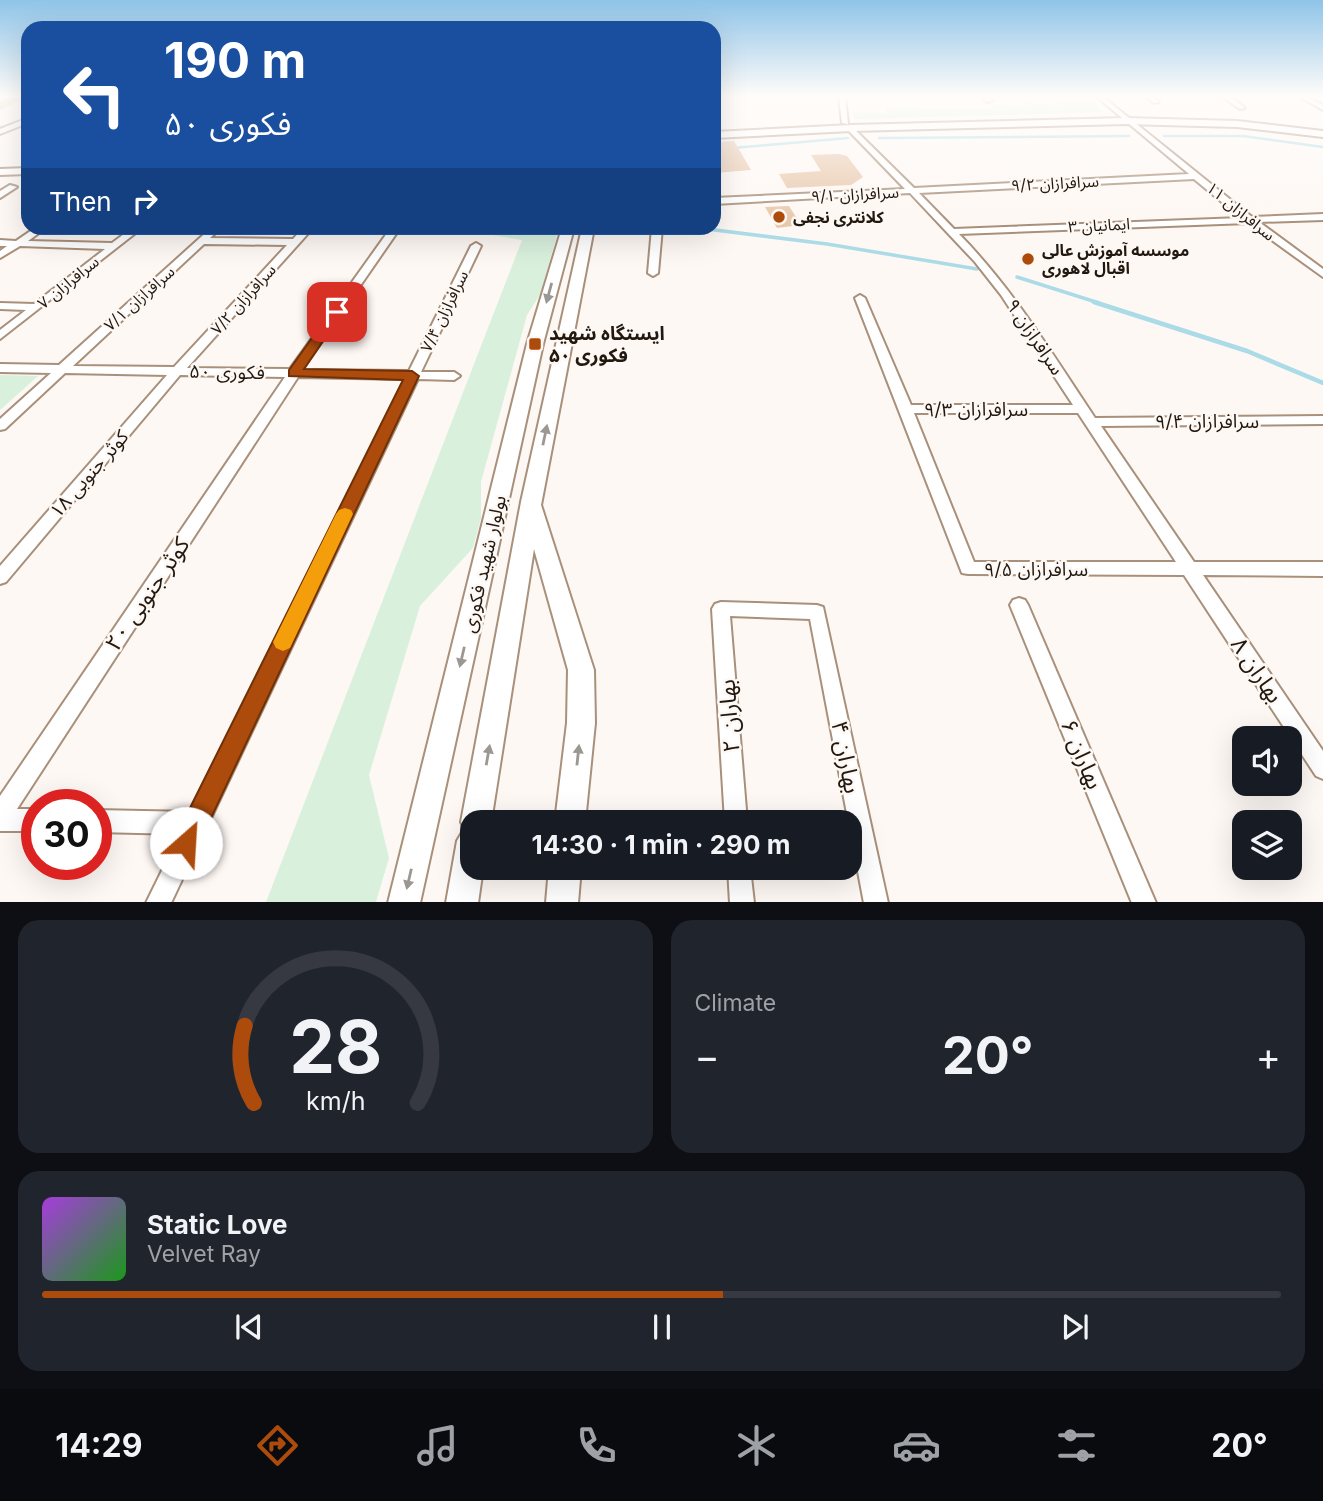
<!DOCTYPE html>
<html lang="en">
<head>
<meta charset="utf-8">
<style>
  :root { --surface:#171b24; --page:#20242c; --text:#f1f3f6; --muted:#9ea1a6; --line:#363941; --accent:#ac4b0c }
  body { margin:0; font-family:Inter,"Noto Sans Arabic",sans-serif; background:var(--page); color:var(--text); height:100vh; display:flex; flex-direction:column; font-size:26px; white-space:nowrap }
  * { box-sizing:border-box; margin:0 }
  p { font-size:23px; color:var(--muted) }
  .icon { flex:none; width:38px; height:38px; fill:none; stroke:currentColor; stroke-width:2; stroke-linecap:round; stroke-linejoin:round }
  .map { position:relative; height:902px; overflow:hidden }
  .panel { display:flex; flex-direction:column; gap:18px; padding:18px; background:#0d0f14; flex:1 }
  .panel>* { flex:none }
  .hud { position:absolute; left:21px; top:21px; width:700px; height:214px; border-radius:21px; box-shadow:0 7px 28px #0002; background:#1a4fa0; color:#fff; overflow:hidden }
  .fabs { position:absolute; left:1232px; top:726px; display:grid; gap:14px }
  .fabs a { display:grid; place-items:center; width:70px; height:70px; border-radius:14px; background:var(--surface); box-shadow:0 7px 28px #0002; font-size:35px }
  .speed { position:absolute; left:21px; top:789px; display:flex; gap:14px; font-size:35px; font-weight:700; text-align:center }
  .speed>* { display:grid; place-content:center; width:91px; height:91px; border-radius:50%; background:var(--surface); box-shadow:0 7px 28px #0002; line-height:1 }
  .speed .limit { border:10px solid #d22; background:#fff; color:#111 }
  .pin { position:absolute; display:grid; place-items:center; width:60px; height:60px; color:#fff; margin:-30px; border-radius:14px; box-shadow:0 4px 10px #0006 }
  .me { position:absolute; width:77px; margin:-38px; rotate:26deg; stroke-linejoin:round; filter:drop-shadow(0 0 5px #0008) }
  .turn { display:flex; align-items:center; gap:24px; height:147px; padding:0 28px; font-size:32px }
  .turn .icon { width:91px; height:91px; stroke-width:2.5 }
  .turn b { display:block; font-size:49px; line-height:60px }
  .then { display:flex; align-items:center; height:66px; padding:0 28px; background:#0003; gap:14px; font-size:26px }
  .big { font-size:52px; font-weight:700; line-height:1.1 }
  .panel .tile { flex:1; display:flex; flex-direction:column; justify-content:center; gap:10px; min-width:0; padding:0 24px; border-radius:21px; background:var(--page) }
  .panel .dial { align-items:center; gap:0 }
  .dial svg { height:182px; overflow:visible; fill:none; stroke:var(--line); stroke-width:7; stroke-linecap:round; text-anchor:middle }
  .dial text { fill:var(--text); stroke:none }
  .song { display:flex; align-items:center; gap:21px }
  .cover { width:84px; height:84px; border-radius:10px; background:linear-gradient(135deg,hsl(280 70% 55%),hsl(120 70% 35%)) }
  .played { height:7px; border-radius:4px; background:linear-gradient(90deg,var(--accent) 55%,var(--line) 55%) }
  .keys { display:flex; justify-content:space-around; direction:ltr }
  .heat { display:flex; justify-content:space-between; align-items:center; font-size:38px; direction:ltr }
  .panel .tiles { flex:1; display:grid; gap:18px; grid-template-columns:1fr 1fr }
  .tile:last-child { grid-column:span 2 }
  .trip { position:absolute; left:460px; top:810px; width:402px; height:70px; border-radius:21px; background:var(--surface); box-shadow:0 7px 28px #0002; font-weight:700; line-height:70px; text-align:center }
  .tabs { display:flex; height:112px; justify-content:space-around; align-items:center; background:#090b0e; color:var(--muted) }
  .tabs .icon { width:49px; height:49px }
  .tabs .on { color:var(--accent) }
  .tabs b { font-size:32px; color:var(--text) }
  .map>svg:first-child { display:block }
  .green { fill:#d9f0dd }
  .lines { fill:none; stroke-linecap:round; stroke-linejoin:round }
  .stream-far2 { stroke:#abdbe7; stroke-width:2.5 }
  .stream-far1 { stroke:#abdbe7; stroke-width:3.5 }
  .stream { stroke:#abdbe7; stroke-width:4.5 }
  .building { fill:#e8c8ac }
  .minor-casing { stroke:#a9907b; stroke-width:4 }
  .secondary-casing { stroke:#a9907b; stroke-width:4 }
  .primary-casing { stroke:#d7d5d4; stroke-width:3 }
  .minor { fill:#fff; fill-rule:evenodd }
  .secondary { fill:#fff; fill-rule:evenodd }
  .primary { fill:#c6c57c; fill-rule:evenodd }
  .oneway { fill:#9b9793 }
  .route { fill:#ac4b0c; stroke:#703108; stroke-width:2 }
  .slow { fill:#f59e0b }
  .poi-dot { fill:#ac4b0c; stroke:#fef8f4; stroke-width:2.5 }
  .labels { text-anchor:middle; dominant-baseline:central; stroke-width:5; stroke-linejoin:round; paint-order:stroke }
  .far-street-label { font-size:16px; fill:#211810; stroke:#fef8f4 }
  .far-poi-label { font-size:16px; font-weight:bold; fill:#211810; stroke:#fef8f4; text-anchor:start }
  .poi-label { font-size:19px; font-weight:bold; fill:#211810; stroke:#fef8f4; text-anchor:start }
  .street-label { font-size:19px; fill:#211810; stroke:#fef8f4 }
  .near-street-label { font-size:23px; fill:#211810; stroke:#fef8f4 }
</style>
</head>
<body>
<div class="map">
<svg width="1323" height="903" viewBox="0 0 1323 903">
  <rect width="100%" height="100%" fill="#fef8f4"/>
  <g class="green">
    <path d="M1057,101L1094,103L1102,112L855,119L852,112L887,113L886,108L992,109L991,105L1027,107L1025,103L1058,105Z"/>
    <path d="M419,228H559L540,295L527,315L481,482V518L473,548L420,606L369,775L389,858L376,902H266L522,240L463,230Z"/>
    <path d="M0,375L38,376L0,410Z"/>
  </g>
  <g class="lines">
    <g class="stream-far2">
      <path d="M1164,136H1243L1323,147"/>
      <path d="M879,138L1129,136"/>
      <path d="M733,148L848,138"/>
    </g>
    <g class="stream-far1">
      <path d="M699,228L827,244L977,269"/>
      <path d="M1017,277L1099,303"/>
    </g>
    <path class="stream" d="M1094,302L1247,351L1323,383"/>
  </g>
  <g class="building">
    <path d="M734,141L751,170L714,173V142Z"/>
    <path d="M839,154L847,156L863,177L851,185L787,188L779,174L821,171L811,155Z"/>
    <path d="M789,206L801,225L777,228L765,207Z"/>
  </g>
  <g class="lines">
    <defs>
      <g id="minor">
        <path d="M839,97H845L848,124L842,123Z"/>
        <path d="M983,97H989L992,101L987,102Z"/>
        <path d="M1097,97H1103L1252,217L1323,214V220L1259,222L1323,269V277L1248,223L959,234C1013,289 1053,355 1095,418L1323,416V424L1101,426L1194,562H1323V576L1203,575L1323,751V779L1316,776L1184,575L968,574L962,573L855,298L860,295L865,298L911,405H1073L1001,295L975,262L910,193L714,204V198L905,189L848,130L851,126L914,188L1189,174ZM1194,179L1241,218L954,229L919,193ZM914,413H1078L1176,562H974Z"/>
        <path d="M1146,97H1153L1159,102L1154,103Z"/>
        <path d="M1223,97H1230L1245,108L1240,109Z"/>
        <path d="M1300,97H1307L1323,105V110Z"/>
        <path d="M28,118V123L0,134V129Z"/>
        <path d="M10,185L17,187L0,198V191Z"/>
        <path d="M35,228H46L28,241L112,243L132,228H142L0,339V330L26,310L0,309V303L34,304L105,249L20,246L0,258V251L7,246H0V240L16,241Z"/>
        <path d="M211,228H221L210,238L293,239L303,228H313L187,368L290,369L390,229L393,228L398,231L302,370L409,371L471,246L476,243L481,246L421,372H454L460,376L454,380L418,379L171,903H146L180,834L96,832V810L191,812L405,379L298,377L17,809H37V831H0V796L285,377L180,375L6,582L0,584V566L167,375L65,373L5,429L0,430V419L51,373L0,372V364L59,365ZM204,244L287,245L174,367L73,366Z"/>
        <path d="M652,228H662L658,273L653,276L648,273Z"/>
        <path d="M1019,598L1025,600L1028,605L1156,903H1132L1010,605L1013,600Z"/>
        <path d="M721,602L817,605L823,607L888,903H864L810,619L730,616L747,822H725L712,609L715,604Z"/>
        <path d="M728,868H750L754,903H730Z"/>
      </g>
      <g id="secondary">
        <path d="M1126,118L1237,121L1323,131V137L1237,127L1126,124L851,131L714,138V132L851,125Z"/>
        <path d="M28,168V174L0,175V169Z"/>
        <path d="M562,228H574L543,344L420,903H388L527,344Z"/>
        <path d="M582,228H594L541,505L594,670L595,723L585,822H555L567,723L568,670L534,549L491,822H472V868H483L478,903H446L457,841L464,829L461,822L521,502Z"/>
        <path d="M549,868H581L578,903H546Z"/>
      </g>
      <path id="primary" d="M12,97H25L0,109V102Z"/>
    </defs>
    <use href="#minor" class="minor-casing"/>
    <use href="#secondary" class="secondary-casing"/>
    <use href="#primary" class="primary-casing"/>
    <use href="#minor" class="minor"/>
    <use href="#secondary" class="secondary"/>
    <use href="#primary" class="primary"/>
  </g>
  <defs><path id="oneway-solid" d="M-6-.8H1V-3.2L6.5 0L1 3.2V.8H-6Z" transform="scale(1.75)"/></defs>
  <g class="oneway">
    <use href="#oneway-solid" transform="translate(549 293) rotate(105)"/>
    <use href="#oneway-solid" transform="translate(545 435) rotate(-78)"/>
    <use href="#oneway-solid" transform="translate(462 657) rotate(103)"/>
    <use href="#oneway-solid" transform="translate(488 755) rotate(-80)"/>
    <use href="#oneway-solid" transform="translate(578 755) rotate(-84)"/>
    <use href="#oneway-solid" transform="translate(409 879) rotate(103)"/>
  </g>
  <linearGradient id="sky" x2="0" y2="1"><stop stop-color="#8fc4e8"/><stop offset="0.43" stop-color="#fffcfa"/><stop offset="1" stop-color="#fffcfa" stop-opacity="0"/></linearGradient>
  <rect width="1323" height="223" fill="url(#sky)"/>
  <path class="route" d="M337,308L343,312L304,369L412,371L419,376L195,852L186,855L177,852L173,843L177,834L403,380L289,376V370L332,310Z"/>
  <path class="slow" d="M345,508L351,510L353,514L290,648L283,651L276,648L273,642L276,636L336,514L339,510Z"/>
  <g class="poi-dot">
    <circle cx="779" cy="217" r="7"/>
    <circle cx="1028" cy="259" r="7"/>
    <rect x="528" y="337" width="14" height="14" rx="3.5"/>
  </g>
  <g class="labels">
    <g class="far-street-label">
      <text transform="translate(1055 183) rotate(-3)">سرافرازان ۹/۲</text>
      <text transform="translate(855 194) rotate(-3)">سرافرازان ۹/۱</text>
      <text transform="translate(1241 211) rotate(39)">سرافرازان ۱۱</text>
      <text transform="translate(1099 225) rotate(-3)">ایمانیان ۳</text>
      <text transform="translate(68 282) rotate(-39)">سرافرازان ۷</text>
      <text transform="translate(139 298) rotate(-42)">سرافرازان ۷/۱</text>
      <text transform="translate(243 299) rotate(-48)">سرافرازان ۷/۲</text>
      <text transform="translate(444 311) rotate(-64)">سرافرازان ۷/۴</text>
    </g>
    <g class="far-poi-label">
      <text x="793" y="217">کلانتری نجفی</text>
      <text x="1042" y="250">موسسه آموزش عالی<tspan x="1042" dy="18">اقبال لاهوری</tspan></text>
    </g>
    <g class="poi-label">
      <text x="549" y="333">ایستگاه شهید<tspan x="549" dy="22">فکوری ۵۰</tspan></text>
    </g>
    <g class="street-label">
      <text transform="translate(1035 337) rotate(56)">سرافرازان ۹</text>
      <text transform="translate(227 372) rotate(1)">فکوری ۵۰</text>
      <text x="976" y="409">سرافرازان ۹/۳</text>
      <text x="1207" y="421">سرافرازان ۹/۴</text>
      <text transform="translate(89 474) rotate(-49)">کوثر جنوبی ۱۸</text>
      <text transform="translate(484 564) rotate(-77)">بولوار شهید فکوری</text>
      <text x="1036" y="569">سرافرازان ۹/۵</text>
    </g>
    <g class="near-street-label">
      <text transform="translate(147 594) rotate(-56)">کوثر جنوبی ۲۰</text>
      <text transform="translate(1257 670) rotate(56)">بهاران ۸</text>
      <text transform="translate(729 716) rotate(-94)">بهاران ۲</text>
      <text transform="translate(1082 754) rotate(67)">بهاران ۶</text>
      <text transform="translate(846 757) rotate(79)">بهاران ۴</text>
    </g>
  </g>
</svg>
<div class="fabs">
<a><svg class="icon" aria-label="sound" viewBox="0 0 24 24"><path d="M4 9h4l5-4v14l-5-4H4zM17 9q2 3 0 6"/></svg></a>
<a><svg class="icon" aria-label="layers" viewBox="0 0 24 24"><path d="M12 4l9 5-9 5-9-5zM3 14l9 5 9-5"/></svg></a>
</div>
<div class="speed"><div class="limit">30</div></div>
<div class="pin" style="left:337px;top:312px;background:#d93025"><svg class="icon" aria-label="arrive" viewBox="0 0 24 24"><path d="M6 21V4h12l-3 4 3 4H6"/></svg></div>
<svg class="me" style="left:186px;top:843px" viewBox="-20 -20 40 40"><circle r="19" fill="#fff"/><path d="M0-13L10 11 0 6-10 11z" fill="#ac4b0c"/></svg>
<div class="trip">14:30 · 1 min · 290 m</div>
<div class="hud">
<div class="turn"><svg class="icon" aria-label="left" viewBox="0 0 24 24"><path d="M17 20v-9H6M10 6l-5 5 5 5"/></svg><div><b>190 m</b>فکوری ۵۰</div></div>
<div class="then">Then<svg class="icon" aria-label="right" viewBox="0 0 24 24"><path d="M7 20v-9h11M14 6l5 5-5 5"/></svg></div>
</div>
</div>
<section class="panel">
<div class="tiles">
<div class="tile dial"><svg viewBox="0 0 100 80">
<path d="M14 69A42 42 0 1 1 86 69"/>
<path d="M14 69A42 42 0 0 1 10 35" stroke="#ac4b0c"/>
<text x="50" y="56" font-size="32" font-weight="700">28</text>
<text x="50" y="72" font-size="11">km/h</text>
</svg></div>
<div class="tile"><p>Climate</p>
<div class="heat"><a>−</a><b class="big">20°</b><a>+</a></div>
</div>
<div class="tile">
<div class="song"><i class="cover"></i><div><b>Static Love</b><p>Velvet Ray</p></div></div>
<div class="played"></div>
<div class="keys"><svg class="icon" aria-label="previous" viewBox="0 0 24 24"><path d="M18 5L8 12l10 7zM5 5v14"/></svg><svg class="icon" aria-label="pause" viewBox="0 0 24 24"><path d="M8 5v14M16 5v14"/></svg><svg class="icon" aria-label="next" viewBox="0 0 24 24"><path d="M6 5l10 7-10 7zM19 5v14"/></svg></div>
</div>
</div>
</section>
<nav class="tabs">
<b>14:29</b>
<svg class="icon on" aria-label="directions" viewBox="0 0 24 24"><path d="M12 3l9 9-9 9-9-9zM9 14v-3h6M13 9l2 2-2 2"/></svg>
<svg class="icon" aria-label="music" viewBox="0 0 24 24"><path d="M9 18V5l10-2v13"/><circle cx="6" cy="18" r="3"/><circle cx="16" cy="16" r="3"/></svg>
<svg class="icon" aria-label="phone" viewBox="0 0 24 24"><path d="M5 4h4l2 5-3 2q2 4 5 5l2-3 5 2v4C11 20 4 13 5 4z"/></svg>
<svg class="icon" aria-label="climate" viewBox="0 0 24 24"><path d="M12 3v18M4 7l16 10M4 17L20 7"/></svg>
<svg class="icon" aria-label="car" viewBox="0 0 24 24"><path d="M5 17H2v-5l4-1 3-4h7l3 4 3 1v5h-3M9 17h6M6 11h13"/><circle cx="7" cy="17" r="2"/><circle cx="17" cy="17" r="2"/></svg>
<svg class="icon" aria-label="filters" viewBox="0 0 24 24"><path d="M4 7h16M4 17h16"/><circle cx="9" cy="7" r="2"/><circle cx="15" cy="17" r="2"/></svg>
<b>20°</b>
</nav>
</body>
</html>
